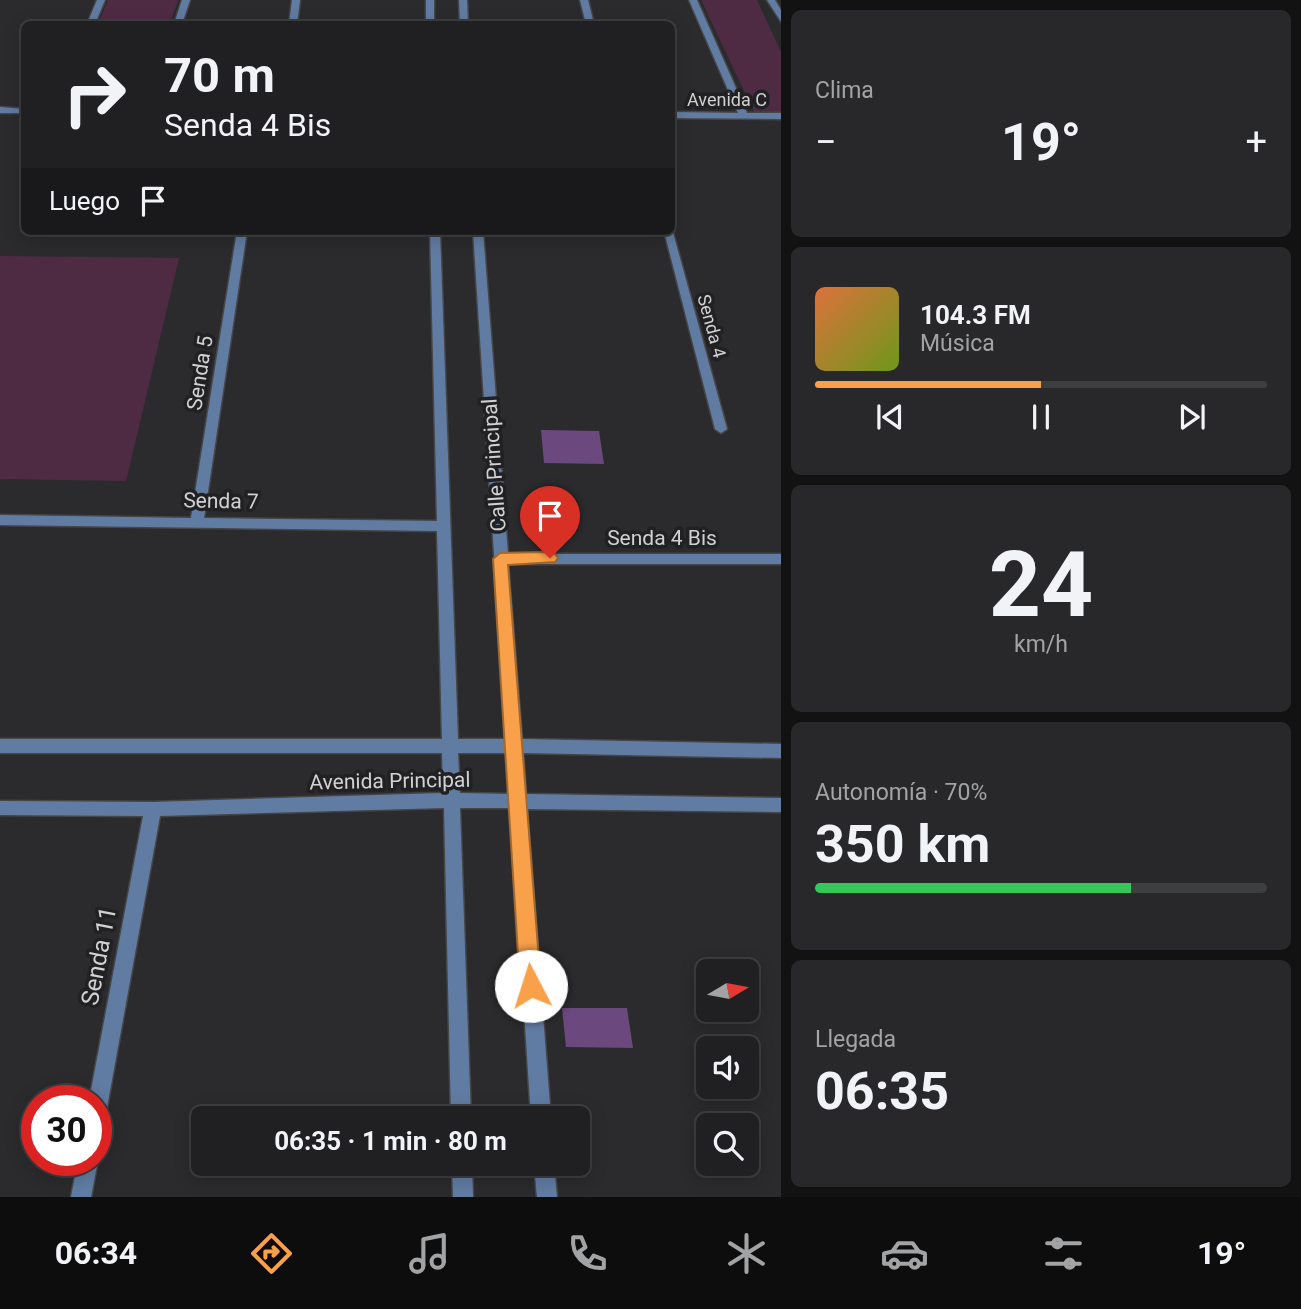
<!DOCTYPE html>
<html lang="es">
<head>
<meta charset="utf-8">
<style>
  :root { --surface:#202022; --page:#28282a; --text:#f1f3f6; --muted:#a2a3a5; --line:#3d3e40; --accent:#f8a14a }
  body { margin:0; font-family:Roboto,sans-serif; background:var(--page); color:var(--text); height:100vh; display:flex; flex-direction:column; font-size:26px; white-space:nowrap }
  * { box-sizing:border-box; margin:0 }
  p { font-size:23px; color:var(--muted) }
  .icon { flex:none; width:38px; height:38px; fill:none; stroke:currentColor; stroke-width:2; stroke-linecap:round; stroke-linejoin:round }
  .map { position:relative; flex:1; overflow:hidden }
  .side { display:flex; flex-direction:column; gap:10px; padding:10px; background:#121213; width:520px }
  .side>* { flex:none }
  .top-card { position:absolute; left:21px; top:21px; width:654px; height:214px; border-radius:10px; box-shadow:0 4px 18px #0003,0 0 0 2px var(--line); background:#202022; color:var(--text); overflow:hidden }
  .needle { width:46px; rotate:80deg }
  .buttons { position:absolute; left:696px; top:959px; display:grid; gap:14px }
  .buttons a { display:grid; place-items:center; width:63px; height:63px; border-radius:10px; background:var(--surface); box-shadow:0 4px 18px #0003,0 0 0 2px var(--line); font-size:35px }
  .speed { position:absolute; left:21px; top:1085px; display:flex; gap:14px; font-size:35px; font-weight:700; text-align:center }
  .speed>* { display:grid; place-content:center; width:91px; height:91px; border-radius:50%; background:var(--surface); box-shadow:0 4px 18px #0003,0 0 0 2px var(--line); line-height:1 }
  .speed .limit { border:10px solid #d22; background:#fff; color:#111 }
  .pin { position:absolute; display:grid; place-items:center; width:60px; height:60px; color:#fff; margin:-72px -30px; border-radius:50% 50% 50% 0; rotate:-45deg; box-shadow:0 0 7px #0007 }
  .pin .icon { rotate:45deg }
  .me { position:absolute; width:77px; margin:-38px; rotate:355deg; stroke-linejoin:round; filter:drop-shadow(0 0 5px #0008) }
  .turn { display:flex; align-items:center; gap:24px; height:147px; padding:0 28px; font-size:32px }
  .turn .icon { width:91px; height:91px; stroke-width:2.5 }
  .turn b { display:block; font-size:49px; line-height:60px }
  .then { display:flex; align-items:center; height:66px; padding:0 28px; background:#0003; gap:14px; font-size:26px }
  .big { font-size:52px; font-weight:700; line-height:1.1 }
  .side .tile { flex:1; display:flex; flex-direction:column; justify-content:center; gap:10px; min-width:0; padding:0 24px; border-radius:10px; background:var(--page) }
  .side .dial { align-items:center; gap:0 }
  .dial b { font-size:91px; line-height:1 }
  .song { display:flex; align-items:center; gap:21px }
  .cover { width:84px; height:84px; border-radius:10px; background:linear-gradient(135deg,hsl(20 70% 55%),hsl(80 70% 35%)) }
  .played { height:7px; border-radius:4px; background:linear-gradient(90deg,var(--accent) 50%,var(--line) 50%) }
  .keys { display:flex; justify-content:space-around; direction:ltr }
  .heat { display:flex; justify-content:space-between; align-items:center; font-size:38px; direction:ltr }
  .charge { height:10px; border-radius:5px; background:linear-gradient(90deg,#34c759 70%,var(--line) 0) }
  .trip { position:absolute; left:191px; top:1106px; width:399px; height:70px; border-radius:10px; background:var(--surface); box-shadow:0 4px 18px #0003,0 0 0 2px var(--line); font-weight:700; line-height:70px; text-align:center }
  .menu { display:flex; height:112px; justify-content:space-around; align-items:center; background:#0d0d0e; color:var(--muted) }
  .menu .icon { width:49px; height:49px }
  .menu .current { color:var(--accent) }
  .menu b { font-size:32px; color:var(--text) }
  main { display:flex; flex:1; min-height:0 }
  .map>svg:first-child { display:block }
  .green { fill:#4f2b43 }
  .building { fill:#6b487d }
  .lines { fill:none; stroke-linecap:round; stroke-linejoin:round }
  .street-casing { stroke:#464648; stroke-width:3 }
  .street { fill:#617ca3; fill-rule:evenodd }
  .route { fill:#f8a14a; stroke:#a16930; stroke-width:2 }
  .labels { text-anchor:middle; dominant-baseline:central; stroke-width:7; stroke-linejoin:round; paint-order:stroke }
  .far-street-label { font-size:18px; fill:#d1d1d3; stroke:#212124 }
  .street-label { font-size:21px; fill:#d1d1d3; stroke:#212124 }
  .near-street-label { font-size:24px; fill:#d1d1d3; stroke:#212124 }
</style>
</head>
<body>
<main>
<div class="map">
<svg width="782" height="1197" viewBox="0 0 782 1197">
  <rect width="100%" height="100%" fill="#2b2b2e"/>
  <g class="green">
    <path d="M108,0H178L170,24H98Z"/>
    <path d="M701,0H757L781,52V115L756,116Z"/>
    <path d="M0,256L179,258L126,481L0,479Z"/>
  </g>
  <g class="building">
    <path d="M541,430L599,431L604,464L544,463Z"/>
    <path d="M562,1008H627L633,1048L566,1047Z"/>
  </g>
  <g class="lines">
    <defs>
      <g id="street">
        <path d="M97,0H105L95,24H87Z"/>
        <path d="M182,0H190L182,24H174Z"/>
        <path d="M292,0H300L297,24H289Z"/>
        <rect x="426" y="0" width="8" height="24"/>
        <path d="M459,0H467L468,24H460Z"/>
        <path d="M580,0H588L594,24H586Z"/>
        <path d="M689,0H697L747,113H782V119L672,118V112L738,113Z"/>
        <path d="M767,0H775L782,12V23Z"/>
        <path d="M0,107L24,109V113H0Z"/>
        <path d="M672,229L727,429L721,433L715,429L664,231H672Z"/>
        <path d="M237,231H247L204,518L437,521L430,231H440L458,739H506L473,231H483L508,554H782V564H508L522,739L782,744V758L523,753L526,794L782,798V812L527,809L551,1118H531L511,808H460L471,1118H451L444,808L160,816L106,1113L103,1120L96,1123V1101H89L143,816L0,815V801L153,802L443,793L442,753H0V739H442L437,531L0,525V515L191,518ZM458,753H507L510,794L460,793Z"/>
        <path d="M96,1156L98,1160L91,1197H71L78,1160H96Z"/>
        <path d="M452,1164H472L473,1197H453Z"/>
        <path d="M534,1164H554L557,1197H537Z"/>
      </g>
    </defs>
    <use href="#street" class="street-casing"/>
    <use href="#street" class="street"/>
  </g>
  <path class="route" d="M550,552L555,554L558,558L555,562L508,565L541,986L538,993L531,996L523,993L520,986L493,559L500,553Z"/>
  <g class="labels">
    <g class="far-street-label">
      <text x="727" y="99">Avenida C</text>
      <text transform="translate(712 326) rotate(75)">Senda 4</text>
    </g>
    <g class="street-label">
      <text transform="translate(200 373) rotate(-81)">Senda 5</text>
      <text transform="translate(494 465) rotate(-94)">Calle Principal</text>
      <text transform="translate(221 501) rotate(1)">Senda 7</text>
      <text x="662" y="538">Senda 4 Bis</text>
      <text transform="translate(390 781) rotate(-1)">Avenida Principal</text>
    </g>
    <g class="near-street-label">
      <text transform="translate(99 956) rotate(-79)">Senda 11</text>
    </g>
  </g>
</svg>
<div class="buttons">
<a><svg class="needle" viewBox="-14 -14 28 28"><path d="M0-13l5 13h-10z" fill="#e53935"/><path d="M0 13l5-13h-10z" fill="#a2a3a5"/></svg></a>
<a><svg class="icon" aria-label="sound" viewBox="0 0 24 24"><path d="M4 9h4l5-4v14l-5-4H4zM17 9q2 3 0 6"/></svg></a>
<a><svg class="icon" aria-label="search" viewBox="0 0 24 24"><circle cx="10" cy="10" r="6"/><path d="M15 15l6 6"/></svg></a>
</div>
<div class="speed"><div class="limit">30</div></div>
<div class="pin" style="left:550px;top:558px;background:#d93025"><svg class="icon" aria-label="arrive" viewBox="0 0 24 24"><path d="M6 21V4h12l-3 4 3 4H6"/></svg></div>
<svg class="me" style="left:531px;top:986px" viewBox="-20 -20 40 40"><circle r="19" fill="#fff"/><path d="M0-13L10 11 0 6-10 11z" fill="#f8a14a"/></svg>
<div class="trip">06:35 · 1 min · 80 m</div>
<div class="top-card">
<div class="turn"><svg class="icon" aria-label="right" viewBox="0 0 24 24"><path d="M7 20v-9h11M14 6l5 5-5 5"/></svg><div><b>70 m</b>Senda 4 Bis</div></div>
<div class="then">Luego<svg class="icon" aria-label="arrive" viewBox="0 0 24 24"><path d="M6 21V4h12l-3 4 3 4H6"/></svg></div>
</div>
</div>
<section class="side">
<div class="tile"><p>Clima</p>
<div class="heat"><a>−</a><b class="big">19°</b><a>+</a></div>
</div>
<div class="tile">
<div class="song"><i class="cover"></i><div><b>104.3 FM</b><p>Música</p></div></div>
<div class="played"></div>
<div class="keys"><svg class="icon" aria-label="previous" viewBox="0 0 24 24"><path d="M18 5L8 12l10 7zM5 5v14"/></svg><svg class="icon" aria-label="pause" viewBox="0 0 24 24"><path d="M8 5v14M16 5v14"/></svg><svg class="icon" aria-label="next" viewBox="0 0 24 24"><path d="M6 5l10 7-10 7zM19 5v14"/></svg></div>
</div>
<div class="tile dial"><b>24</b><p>km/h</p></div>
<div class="tile"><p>Autonomía · 70%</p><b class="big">350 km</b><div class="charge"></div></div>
<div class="tile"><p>Llegada</p><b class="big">06:35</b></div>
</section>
</main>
<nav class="menu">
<b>06:34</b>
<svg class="icon current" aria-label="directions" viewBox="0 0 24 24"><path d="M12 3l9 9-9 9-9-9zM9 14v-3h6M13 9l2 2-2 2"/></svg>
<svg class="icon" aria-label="music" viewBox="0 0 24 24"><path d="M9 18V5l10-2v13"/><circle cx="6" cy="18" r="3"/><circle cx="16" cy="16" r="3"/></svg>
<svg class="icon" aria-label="phone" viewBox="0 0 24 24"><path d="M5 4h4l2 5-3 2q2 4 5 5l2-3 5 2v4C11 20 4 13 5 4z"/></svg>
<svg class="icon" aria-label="climate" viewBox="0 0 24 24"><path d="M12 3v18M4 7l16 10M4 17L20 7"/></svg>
<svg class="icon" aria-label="car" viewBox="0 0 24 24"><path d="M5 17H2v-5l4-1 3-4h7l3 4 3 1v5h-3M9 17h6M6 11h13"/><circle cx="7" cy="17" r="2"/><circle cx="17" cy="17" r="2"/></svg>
<svg class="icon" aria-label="filters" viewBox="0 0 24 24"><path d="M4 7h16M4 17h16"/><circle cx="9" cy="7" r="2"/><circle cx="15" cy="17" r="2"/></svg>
<b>19°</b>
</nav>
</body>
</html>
